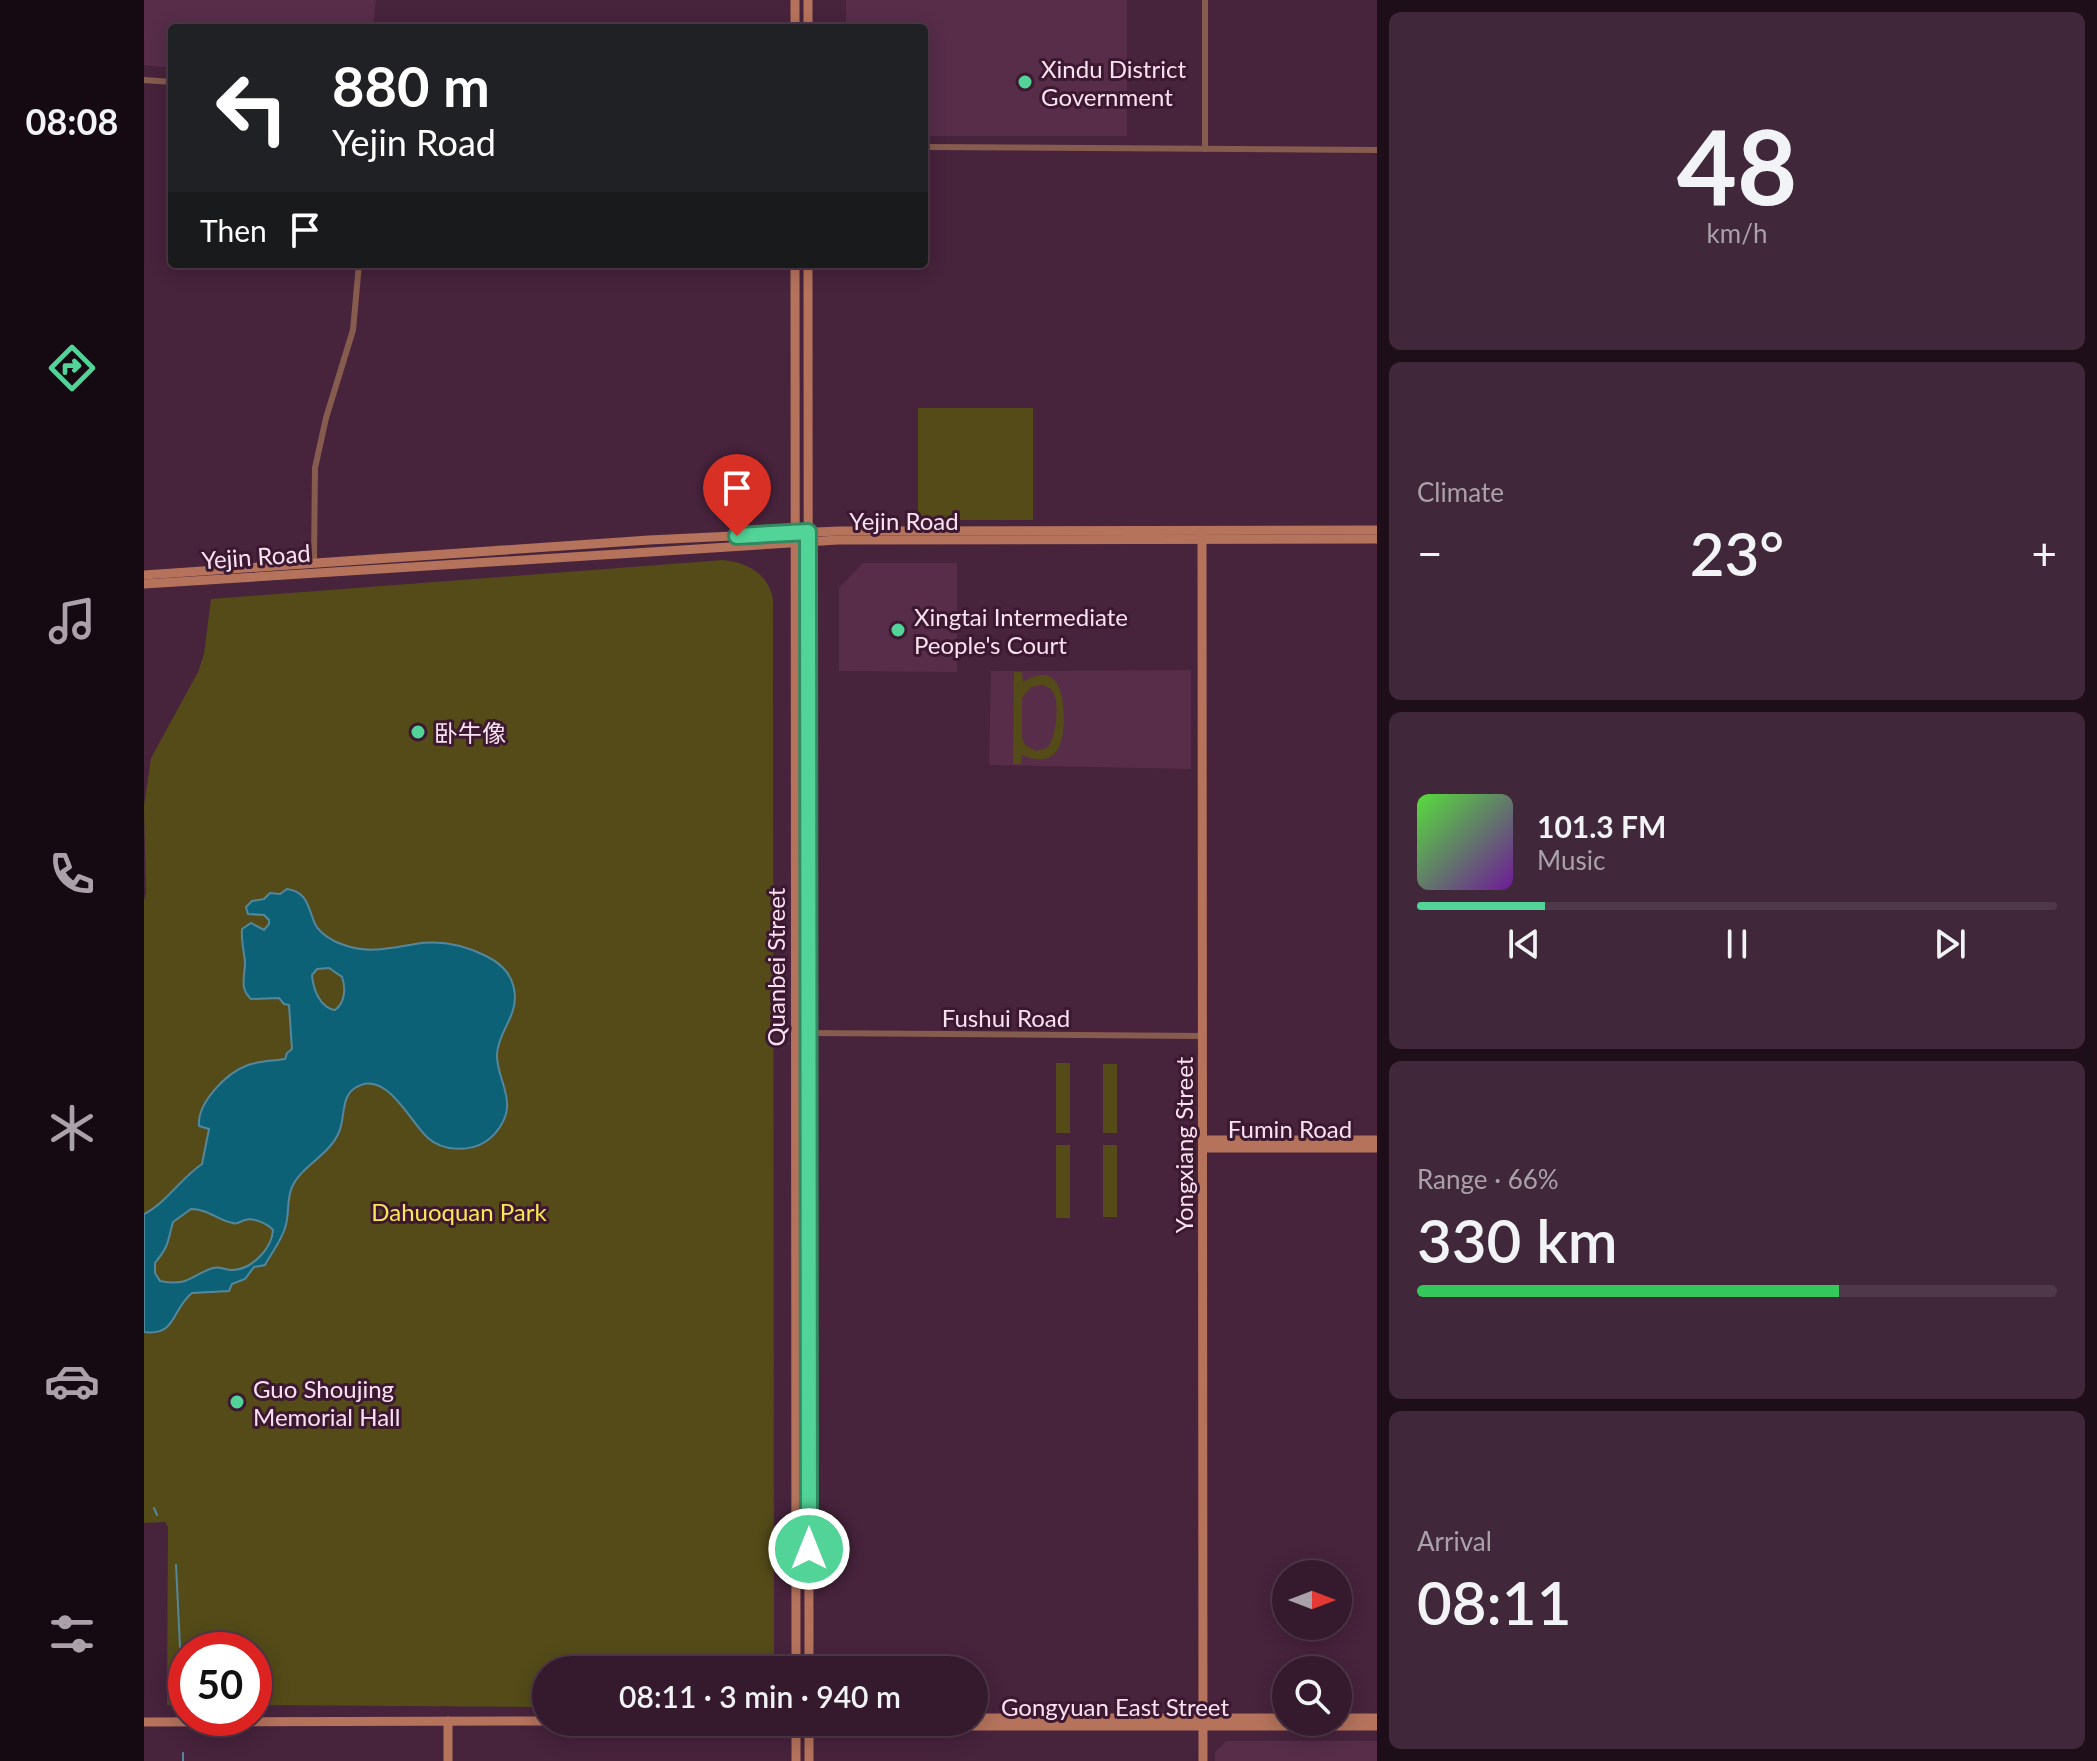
<!DOCTYPE html>
<html lang="en">
<head>
<meta charset="utf-8">
<style>
  :root { --surface:#351a2d; --page:#402739; --text:#f1f3f6; --muted:#aaa1aa; --line:#4f3849; --accent:#52d397 }
  body { margin:0; font-family:Lato,"Noto Sans SC",sans-serif; background:var(--page); color:var(--text); height:100vh; display:flex; flex-direction:column; font-size:30px; white-space:nowrap }
  * { box-sizing:border-box; margin:0 }
  p { font-size:26px; color:var(--muted) }
  .icon { flex:none; width:44px; height:44px; fill:none; stroke:currentColor; stroke-width:2; stroke-linecap:round; stroke-linejoin:round }
  .map { position:relative; flex:1; overflow:hidden }
  .drawer { display:flex; flex-direction:column; gap:12px; padding:12px; background:#1d0e19; width:720px }
  .drawer>* { flex:none }
  .guide { position:absolute; left:24px; top:24px; width:760px; height:244px; border-radius:8px; box-shadow:0 4px 20px #0003,0 0 0 2px var(--line); background:#202124; color:#fff; overflow:hidden }
  .needle { width:52px; rotate:90deg }
  .fabs { position:absolute; left:1128px; top:1560px; display:grid; gap:16px }
  .fabs a { display:grid; place-items:center; width:80px; height:80px; border-radius:50%; background:var(--surface); box-shadow:0 4px 20px #0003,0 0 0 2px var(--line); font-size:40px }
  .speed { position:absolute; left:24px; top:1632px; display:flex; gap:16px; font-size:40px; font-weight:700; text-align:center }
  .speed>* { display:grid; place-content:center; width:104px; height:104px; border-radius:50%; background:var(--surface); box-shadow:0 4px 20px #0003,0 0 0 2px var(--line); line-height:1 }
  .speed .limit { border:12px solid #d22; background:#fff; color:#111 }
  .pin { position:absolute; display:grid; place-items:center; width:68px; height:68px; color:#fff; margin:-82px -34px; border-radius:50% 50% 50% 0; rotate:-45deg; box-shadow:0 0 8px #0007 }
  .pin .icon { rotate:45deg }
  .me { position:absolute; width:88px; margin:-44px; rotate:0deg; stroke-linejoin:round; filter:drop-shadow(0 0 6px #0008) }
  .turn { display:flex; align-items:center; gap:28px; height:168px; padding:0 32px; font-size:36px }
  .turn .icon { width:104px; height:104px; stroke-width:2.5 }
  .turn b { display:block; font-size:56px; line-height:68px }
  .then { display:flex; align-items:center; height:76px; padding:0 32px; background:#0003; gap:16px; font-size:30px }
  .big { font-size:60px; font-weight:600; line-height:1.1 }
  .drawer .card { flex:1; display:flex; flex-direction:column; justify-content:center; gap:12px; min-width:0; padding:0 28px; border-radius:12px; background:var(--page) }
  .drawer .dial { align-items:center; gap:0 }
  .dial b { font-size:104px; line-height:1 }
  .song { display:flex; align-items:center; gap:24px }
  .cover { width:96px; height:96px; border-radius:12px; background:linear-gradient(135deg,hsl(110 70% 55%),hsl(280 70% 35%)) }
  .played { height:8px; border-radius:4px; background:linear-gradient(90deg,var(--accent) 20%,var(--line) 20%) }
  .keys { display:flex; justify-content:space-around; direction:ltr }
  .heat { display:flex; justify-content:space-between; align-items:center; font-size:44px; direction:ltr }
  .charge { height:12px; border-radius:6px; background:linear-gradient(90deg,#34c759 66%,var(--line) 0) }
  .trip { position:absolute; left:388px; top:1656px; width:456px; height:80px; border-radius:40px; background:var(--surface); box-shadow:0 4px 20px #0003,0 0 0 2px var(--line); font-weight:600; line-height:80px; text-align:center }
  main { display:flex; flex:1; min-height:0 }
  .dock { display:flex; flex-direction:column; width:144px; justify-content:space-around; align-items:center; background:#150a12; color:var(--muted) }
  .dock .icon { width:56px; height:56px }
  .dock .current { color:var(--accent) }
  .dock b { font-size:36px; color:var(--text) }
  .map>svg:first-child { display:block }
  .built { fill:#572d4a }
  .green { fill:#544b19; fill-rule:evenodd }
  .water { fill:#0d6176; stroke:#54879b; stroke-width:2; fill-rule:evenodd }
  .lines { fill:none; stroke-linecap:round; stroke-linejoin:round }
  .stream { stroke:#54879b; stroke-width:2 }
  .street { stroke:#865c4e; stroke-width:6 }
  .secondary { stroke:#b5735c; stroke-width:9 }
  .route-casing { stroke:#358962; stroke-width:20 }
  .route { stroke:#52d397; stroke-width:14 }
  .poi-dot { fill:#52d397; stroke:#3c1931; stroke-width:3 }
  .labels { text-anchor:middle; dominant-baseline:central; stroke-width:6; stroke-linejoin:round; paint-order:stroke }
  .poi-label { font-size:24px; fill:#f9e1f0; stroke:#3c1931; text-anchor:start }
  .street-label { font-size:24px; fill:#f9e1f0; stroke:#3c1931 }
  .park-label { font-size:24px; fill:#fde653; stroke:#3c1931 }
</style>
</head>
<body>
<main>
<nav class="dock">
<b>08:08</b>
<svg class="icon current" aria-label="directions" viewBox="0 0 24 24"><path d="M12 3l9 9-9 9-9-9zM9 14v-3h6M13 9l2 2-2 2"/></svg>
<svg class="icon" aria-label="music" viewBox="0 0 24 24"><path d="M9 18V5l10-2v13"/><circle cx="6" cy="18" r="3"/><circle cx="16" cy="16" r="3"/></svg>
<svg class="icon" aria-label="phone" viewBox="0 0 24 24"><path d="M5 4h4l2 5-3 2q2 4 5 5l2-3 5 2v4C11 20 4 13 5 4z"/></svg>
<svg class="icon" aria-label="climate" viewBox="0 0 24 24"><path d="M12 3v18M4 7l16 10M4 17L20 7"/></svg>
<svg class="icon" aria-label="car" viewBox="0 0 24 24"><path d="M5 17H2v-5l4-1 3-4h7l3 4 3 1v5h-3M9 17h6M6 11h13"/><circle cx="7" cy="17" r="2"/><circle cx="17" cy="17" r="2"/></svg>
<svg class="icon" aria-label="filters" viewBox="0 0 24 24"><path d="M4 7h16M4 17h16"/><circle cx="9" cy="7" r="2"/><circle cx="15" cy="17" r="2"/></svg>
</nav>
<div class="map">
<svg width="1233" height="1761" viewBox="0 0 1233 1761">
  <rect width="100%" height="100%" fill="#47233c"/>
  <g class="built">
    <path d="M0,0H232L229,28H28V68L0,65Z"/>
    <path d="M702,0H983V136H780V28H702Z"/>
    <path d="M719,563H813V672L695,671V588Z"/>
    <path d="M1047,670V769L845,765L847,671Z"/>
    <path d="M1082,1741H1233V1761H1071V1752Z"/>
  </g>
  <g class="green">
    <rect x="774" y="408" width="115" height="112"/>
    <path d="M579,560C603,562 626,575 629,600L630,1670H402V1707L110,1705V1650H42V1705H23L24,1527L21,1522L0,1523V900L2,894L0,806L7,758L54,672L60,654L67,599Z"/>
    <path d="M870,672H878L879,682C914,660 920,694 920,721C919,749 909,769 878,755L877,764H869ZM898,685C903,687 906,687 909,692C916,703 912,739 903,748L892,751L881,745L878,737V698L887,687Z"/>
    <rect x="912" y="1063" width="14" height="70"/>
    <rect x="959" y="1064" width="14" height="69"/>
    <rect x="912" y="1145" width="14" height="73"/>
    <rect x="959" y="1145" width="14" height="72"/>
  </g>
  <path class="water" d="M143,889C164,892 164,908 171,924C176,934 190,942 200,945C224,954 247,948 271,944C296,940 320,945 342,956C360,965 370,977 371,997C371,1019 354,1033 353,1054C352,1073 365,1090 363,1108C362,1121 352,1135 341,1142C325,1152 298,1151 284,1138C267,1124 242,1067 211,1088C197,1096 201,1119 195,1132C185,1156 157,1166 148,1187C142,1201 146,1214 141,1228C137,1241 127,1254 121,1265L110,1267L101,1279L88,1284L85,1291L48,1293C27,1310 33,1336 0,1332V1214C22,1203 36,1179 58,1164L65,1129L55,1126C53,1103 82,1073 104,1065C115,1061 129,1061 141,1059L143,1053L148,1049L145,1005L140,1004L135,998L107,999C95,988 101,977 101,962C100,951 97,941 98,929L107,923L120,930L125,924V920L120,915L104,914L102,907L108,901L120,899L126,893L136,894ZM173,969L185,968L198,977C202,988 201,1003 191,1010C176,1008 169,989 168,975ZM47,1209C64,1209 73,1220 89,1223C94,1225 96,1221 101,1220C109,1217 124,1224 129,1230C128,1248 108,1270 88,1270C81,1270 76,1266 69,1268C47,1275 45,1287 16,1281L11,1273V1263C26,1244 23,1243 29,1222Z"/>
  <g class="lines">
    <g class="stream">
      <path d="M10,1508L13,1515"/>
      <path d="M32,1565L39,1708"/>
      <path d="M39,1753V1761"/>
    </g>
    <g class="street">
      <path d="M0,80L28,82"/>
      <path d="M780,147L1233,150"/>
      <path d="M1061,149V0"/>
      <path d="M170,563L171,468L182,418L209,330L215,264"/>
      <path d="M664,1033L1059,1036"/>
    </g>
    <g class="secondary">
      <path d="M651,0V28"/>
      <path d="M664,0V28"/>
      <path d="M651,264L652,1670"/>
      <path d="M664,264L665,1670"/>
      <path d="M1058,533L1059,1761"/>
      <path d="M0,575L505,540L694,531L1233,530"/>
      <path d="M0,584L694,540L1233,539"/>
      <path d="M1059,1140H1233"/>
      <path d="M1059,1148H1233"/>
      <path d="M830,1718H1142"/>
      <path d="M1194,1718H1233"/>
      <path d="M0,1722L402,1721"/>
      <path d="M613,1722L633,1726H1233"/>
      <path d="M652,1722V1761"/>
      <path d="M665,1722V1761"/>
      <path d="M304,1761V1721"/>
    </g>
  </g>
  <g class="lines">
    <defs>
      <path id="route" d="M593,536L664,532L665,1549"/>
    </defs>
    <use href="#route" class="route-casing"/>
    <use href="#route" class="route"/>
  </g>
  <g class="poi-dot">
    <circle cx="881" cy="82" r="8"/>
    <circle cx="754" cy="630" r="8"/>
    <circle cx="274" cy="732" r="8"/>
    <circle cx="93" cy="1402" r="8"/>
  </g>
  <g class="labels">
    <g class="poi-label">
      <text x="897" y="68">Xindu District<tspan x="897" dy="28">Government</tspan></text>
      <text x="770" y="616">Xingtai Intermediate<tspan x="770" dy="28">People's Court</tspan></text>
      <text x="290" y="732">卧牛像</text>
      <text x="109" y="1388">Guo Shoujing<tspan x="109" dy="28">Memorial Hall</tspan></text>
    </g>
    <g class="street-label">
      <text x="760" y="520">Yejin Road</text>
      <text transform="translate(112 556) rotate(-4)">Yejin Road</text>
      <text transform="translate(631 967) rotate(-90)">Quanbei Street</text>
      <text x="862" y="1017">Fushui Road</text>
      <text x="1146" y="1128">Fumin Road</text>
      <text transform="translate(1039 1145) rotate(-90)">Yongxiang Street</text>
      <text x="971" y="1706">Gongyuan East Street</text>
    </g>
    <g class="park-label">
      <text x="315" y="1211">Dahuoquan Park</text>
    </g>
  </g>
</svg>
<div class="fabs">
<a><svg class="needle" viewBox="-14 -14 28 28"><path d="M0-13l5 13h-10z" fill="#e53935"/><path d="M0 13l5-13h-10z" fill="#aaa1aa"/></svg></a>
<a><svg class="icon" aria-label="search" viewBox="0 0 24 24"><circle cx="10" cy="10" r="6"/><path d="M15 15l6 6"/></svg></a>
</div>
<div class="speed"><div class="limit">50</div></div>
<div class="pin" style="left:593px;top:536px;background:#d93025"><svg class="icon" aria-label="arrive" viewBox="0 0 24 24"><path d="M6 21V4h12l-3 4 3 4H6"/></svg></div>
<svg class="me" style="left:665px;top:1549px" viewBox="-20 -20 40 40"><circle r="17" fill="#52d397" stroke="#fff" stroke-width="3"/><path d="M0-11L8 9 0 5-8 9z" fill="#fff"/></svg>
<div class="trip">08:11 · 3 min · 940 m</div>
<div class="guide">
<div class="turn"><svg class="icon" aria-label="left" viewBox="0 0 24 24"><path d="M17 20v-9H6M10 6l-5 5 5 5"/></svg><div><b>880 m</b>Yejin Road</div></div>
<div class="then">Then<svg class="icon" aria-label="arrive" viewBox="0 0 24 24"><path d="M6 21V4h12l-3 4 3 4H6"/></svg></div>
</div>
</div>
<section class="drawer">
<div class="card dial"><b>48</b><p>km/h</p></div>
<div class="card"><p>Climate</p>
<div class="heat"><a>−</a><b class="big">23°</b><a>+</a></div>
</div>
<div class="card">
<div class="song"><i class="cover"></i><div><b>101.3 FM</b><p>Music</p></div></div>
<div class="played"></div>
<div class="keys"><svg class="icon" aria-label="previous" viewBox="0 0 24 24"><path d="M18 5L8 12l10 7zM5 5v14"/></svg><svg class="icon" aria-label="pause" viewBox="0 0 24 24"><path d="M8 5v14M16 5v14"/></svg><svg class="icon" aria-label="next" viewBox="0 0 24 24"><path d="M6 5l10 7-10 7zM19 5v14"/></svg></div>
</div>
<div class="card"><p>Range · 66%</p><b class="big">330 km</b><div class="charge"></div></div>
<div class="card"><p>Arrival</p><b class="big">08:11</b></div>
</section>
</main>
</body>
</html>
